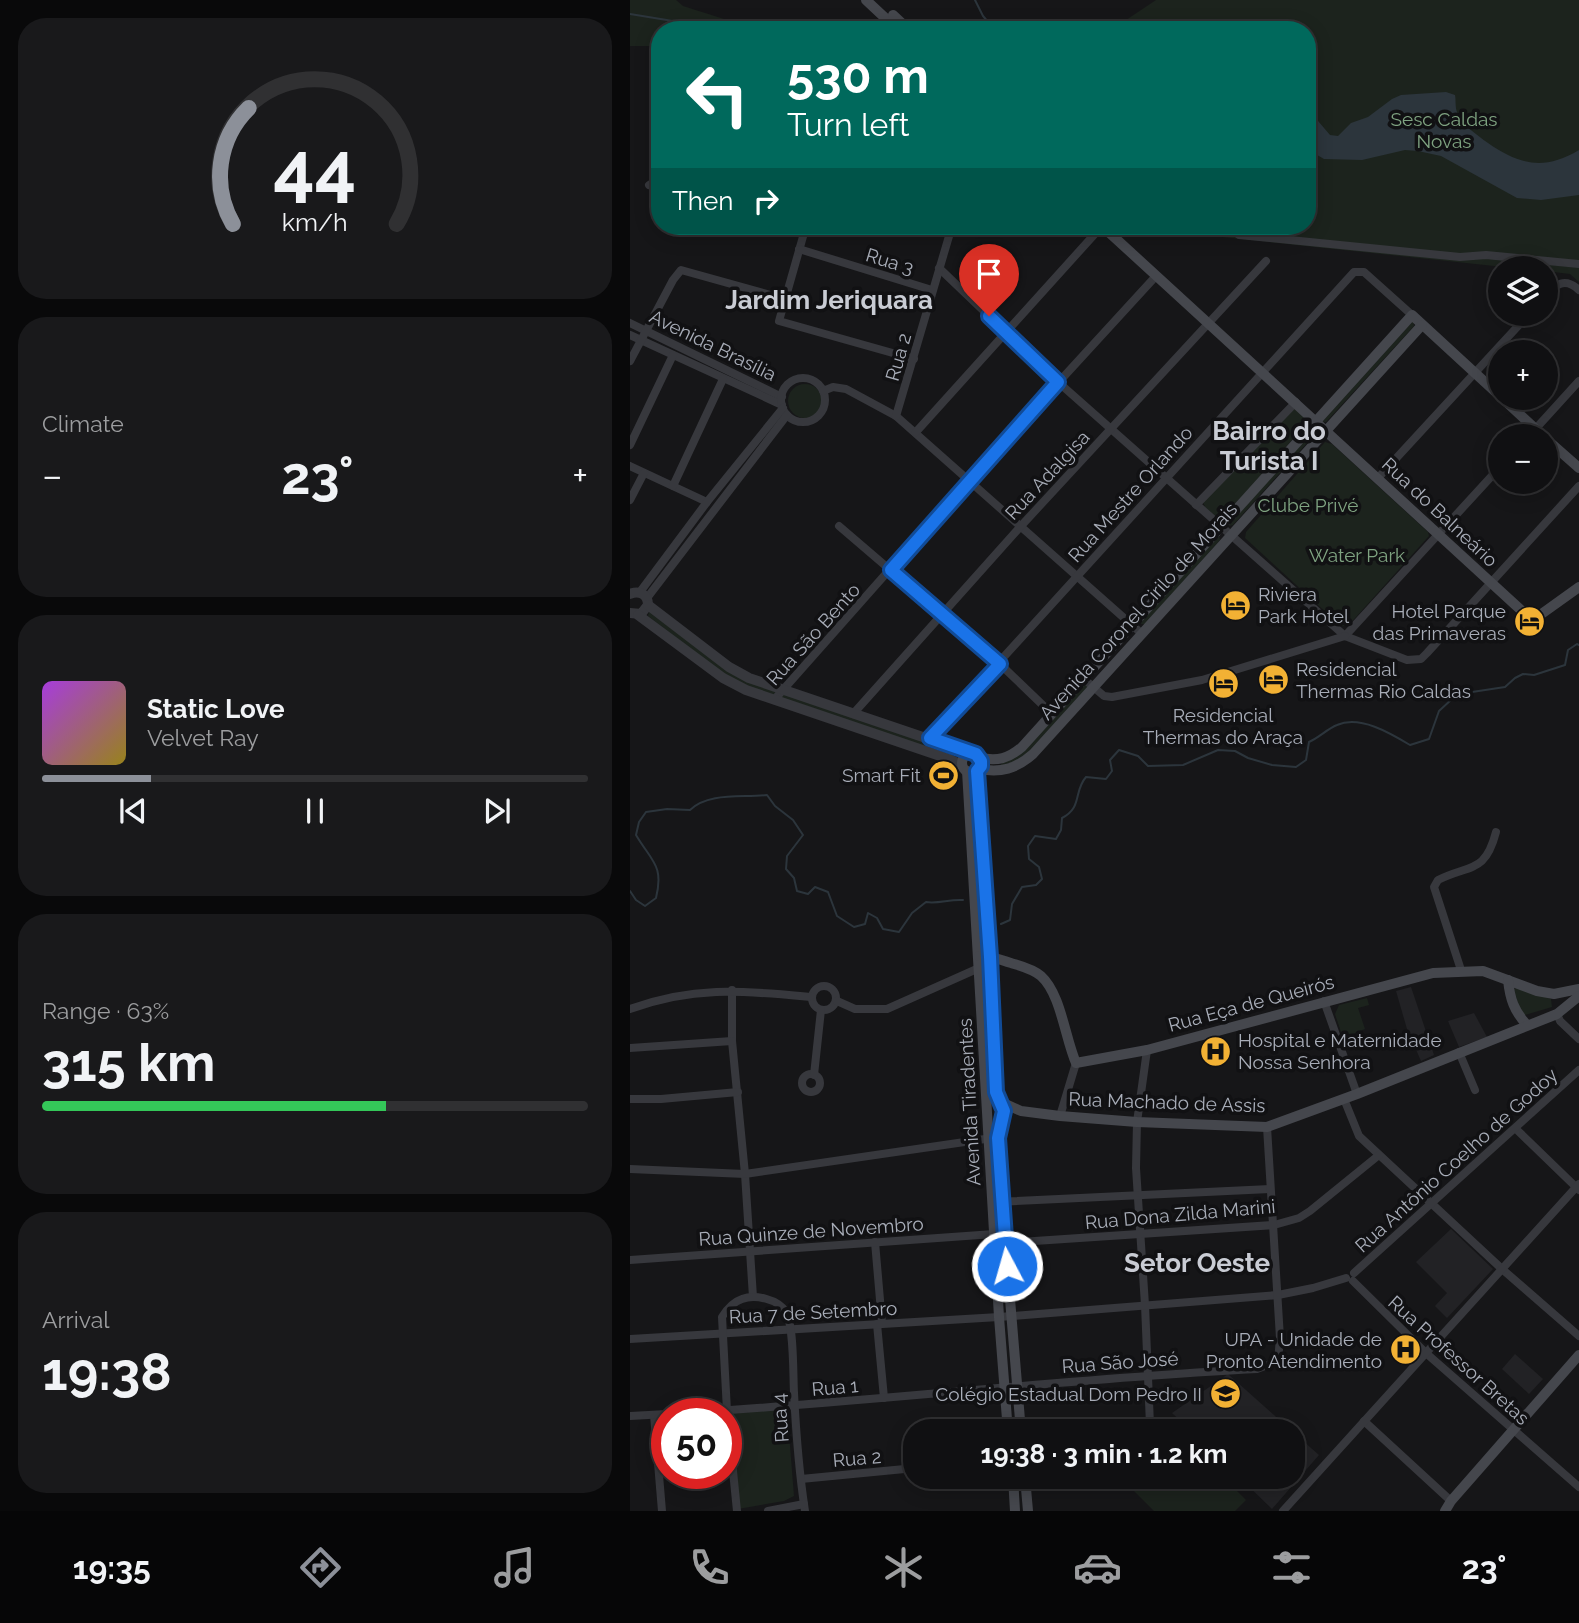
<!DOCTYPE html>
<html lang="en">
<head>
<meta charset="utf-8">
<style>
  :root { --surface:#101012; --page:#19191b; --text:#f1f3f6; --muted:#9c9d9f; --line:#303032; --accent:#8c9099 }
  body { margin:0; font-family:Raleway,sans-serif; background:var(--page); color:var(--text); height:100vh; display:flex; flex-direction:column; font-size:26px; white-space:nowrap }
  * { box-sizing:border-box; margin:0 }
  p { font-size:23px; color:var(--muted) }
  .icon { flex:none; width:38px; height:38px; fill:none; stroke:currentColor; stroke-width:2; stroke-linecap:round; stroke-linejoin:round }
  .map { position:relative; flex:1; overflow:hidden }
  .panel { display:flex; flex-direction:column; gap:18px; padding:18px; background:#09090a; width:630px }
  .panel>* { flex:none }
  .hud { position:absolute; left:21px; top:21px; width:665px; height:214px; border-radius:28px; box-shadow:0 4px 18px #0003,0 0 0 2px var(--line); background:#00695c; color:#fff; overflow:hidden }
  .tools { position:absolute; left:858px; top:256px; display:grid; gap:14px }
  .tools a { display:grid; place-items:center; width:70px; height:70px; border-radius:50%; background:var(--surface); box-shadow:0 4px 18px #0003,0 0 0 2px var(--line); font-size:35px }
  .speed { position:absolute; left:21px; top:1398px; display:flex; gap:14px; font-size:35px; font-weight:700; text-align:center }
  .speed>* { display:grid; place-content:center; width:91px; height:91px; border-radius:50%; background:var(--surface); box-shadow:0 4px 18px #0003,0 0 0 2px var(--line); line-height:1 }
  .speed .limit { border:10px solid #d22; background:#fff; color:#111 }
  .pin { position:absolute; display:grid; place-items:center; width:60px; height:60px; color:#fff; margin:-72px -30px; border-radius:50% 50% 50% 0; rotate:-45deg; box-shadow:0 0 7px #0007 }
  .pin .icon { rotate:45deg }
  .me { position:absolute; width:77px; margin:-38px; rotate:354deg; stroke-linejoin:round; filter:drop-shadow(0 0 5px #0008) }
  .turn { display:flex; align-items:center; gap:24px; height:147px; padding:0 21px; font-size:32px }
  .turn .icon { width:91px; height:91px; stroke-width:2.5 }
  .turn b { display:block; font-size:49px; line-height:60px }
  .then { display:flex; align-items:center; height:66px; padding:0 21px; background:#0003; gap:14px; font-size:26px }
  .big { font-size:52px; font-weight:700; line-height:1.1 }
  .panel .tile { flex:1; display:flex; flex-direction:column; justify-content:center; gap:10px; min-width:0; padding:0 24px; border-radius:28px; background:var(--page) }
  .panel .dial { align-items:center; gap:0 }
  .dial svg { height:182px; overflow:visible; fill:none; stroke:var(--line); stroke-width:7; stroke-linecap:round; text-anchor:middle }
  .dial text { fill:var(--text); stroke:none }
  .song { display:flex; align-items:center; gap:21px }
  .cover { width:84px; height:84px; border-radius:10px; background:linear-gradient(135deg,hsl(280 70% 55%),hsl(50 70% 35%)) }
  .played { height:7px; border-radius:4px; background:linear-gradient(90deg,var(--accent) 20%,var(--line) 20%) }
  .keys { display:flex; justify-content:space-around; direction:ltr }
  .heat { display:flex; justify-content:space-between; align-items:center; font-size:38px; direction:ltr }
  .charge { height:10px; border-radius:5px; background:linear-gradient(90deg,#34c759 63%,var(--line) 0) }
  .trip { position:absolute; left:273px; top:1419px; width:402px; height:70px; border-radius:28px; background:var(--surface); box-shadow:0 4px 18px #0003,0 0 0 2px var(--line); font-weight:700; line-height:70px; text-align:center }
  .menu { display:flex; height:112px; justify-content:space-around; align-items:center; background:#060607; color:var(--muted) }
  .menu .icon { width:49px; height:49px }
  .menu .on { color:var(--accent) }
  .menu b { font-size:32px; color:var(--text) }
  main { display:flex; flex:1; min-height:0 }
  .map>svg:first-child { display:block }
  .built { fill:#222225 }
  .green { fill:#1c231d }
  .water { fill:#2c353c }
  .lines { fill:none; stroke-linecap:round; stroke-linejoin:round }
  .stream { stroke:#2c353c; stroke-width:2 }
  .minor { stroke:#37383d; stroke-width:8 }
  .tertiary { stroke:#37383d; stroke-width:10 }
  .secondary { stroke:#45474d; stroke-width:10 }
  .route-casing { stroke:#114b97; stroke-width:18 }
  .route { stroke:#1a73e8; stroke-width:12 }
  .labels { text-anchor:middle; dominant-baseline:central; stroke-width:7; stroke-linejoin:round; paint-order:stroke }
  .park-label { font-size:19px; fill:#7fa381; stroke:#111113 }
  .street-label { font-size:19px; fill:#a8adb8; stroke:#111113 }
  .poi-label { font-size:19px; fill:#a8adb8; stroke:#111113; text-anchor:end }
  .district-label { font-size:26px; font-weight:bold; fill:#c9ccd4; stroke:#111113 }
</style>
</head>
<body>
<main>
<section class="panel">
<div class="tile dial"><svg viewBox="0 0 100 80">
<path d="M14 69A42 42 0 1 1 86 69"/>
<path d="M14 69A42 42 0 0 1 21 18" stroke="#8c9099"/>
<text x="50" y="56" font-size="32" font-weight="700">44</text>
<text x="50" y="72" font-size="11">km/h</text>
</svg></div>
<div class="tile"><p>Climate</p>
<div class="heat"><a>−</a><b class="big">23°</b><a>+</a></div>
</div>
<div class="tile">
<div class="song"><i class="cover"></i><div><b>Static Love</b><p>Velvet Ray</p></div></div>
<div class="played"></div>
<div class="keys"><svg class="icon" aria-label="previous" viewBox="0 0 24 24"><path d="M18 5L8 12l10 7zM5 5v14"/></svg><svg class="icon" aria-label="pause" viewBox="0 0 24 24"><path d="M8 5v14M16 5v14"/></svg><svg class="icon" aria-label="next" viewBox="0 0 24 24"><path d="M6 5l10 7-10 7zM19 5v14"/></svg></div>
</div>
<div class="tile"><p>Range · 63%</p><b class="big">315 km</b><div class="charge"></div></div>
<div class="tile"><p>Arrival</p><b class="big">19:38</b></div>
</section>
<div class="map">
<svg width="949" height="1511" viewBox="0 0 949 1511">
  <rect width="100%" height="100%" fill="#161618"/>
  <g class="built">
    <path d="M781,987L804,1055L791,1061L777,1029L766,991Z"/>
    <path d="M844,1013L857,1037L829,1047L818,1021Z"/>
    <path d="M821,1229L863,1269L817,1318L805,1306L817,1293L786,1262Z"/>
    <path d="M885,1354L913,1379L899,1394L872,1369Z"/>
    <path d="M598,1374L662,1431H561L542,1413Z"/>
    <path d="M663,1432L689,1455L642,1509L609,1477H663Z"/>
  </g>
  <g class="green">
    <path d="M0,0H46L53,6L129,30H30V46H0Z"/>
    <path d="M526,0H949V282L940,274L915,271V268H883L488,226H677V30H481Z"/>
    <path d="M783,321L784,326L696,422H692Z"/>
    <circle cx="175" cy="401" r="17"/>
    <path d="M665,406L678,421L677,423L593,518H587L575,507L573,502Z"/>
    <path d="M684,428L689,429L688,431L603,525L599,526L598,524Z"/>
    <path d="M695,442L702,444L798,532L799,536L718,626H711L615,538L616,532Z"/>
    <path d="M589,535L590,540L515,624H510V622Z"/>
    <path d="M19,612L99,671L331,754V756L327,757L126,690L96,676L18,616Z"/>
    <path d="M455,684L458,687L398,752L387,761L369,766Z"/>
    <path d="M888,988L921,999L922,1007L895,1015L890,1012L884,989Z"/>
    <path d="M737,998L739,1005L728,1008L735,1029L713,1038L705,1014L709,1005Z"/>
    <path d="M157,1408L164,1496L154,1501L108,1509L99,1413Z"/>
    <path d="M494,1477H593L616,1500L605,1511H524L492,1479Z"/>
  </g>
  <path class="water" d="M816,92L825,95C826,100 825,107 827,112C832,125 847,135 858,143C890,165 914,171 949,150V195L911,200L887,198L811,156L788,151L775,150L732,160L694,159L677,149V108L700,135L708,136L721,123L738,117L762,99L771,95Z"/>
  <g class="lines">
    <g class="stream">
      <path d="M345,0L353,16L365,30"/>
      <path d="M0,14L55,23L72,30"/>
      <path d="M0,891L6,900L15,906L26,898C34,865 22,862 6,835L9,822L16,812L37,809L60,810C79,792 112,798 137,795L145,806L163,820L173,835L157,856L156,869L164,878L167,891L178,894L185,887L198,892L207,916L224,927L235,924L238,913L247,918L253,929L269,932L282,913L296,902C309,904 319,899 333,900"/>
      <path d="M371,924L380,920L382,904L392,887L406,885L412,879L409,867L399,859L398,846L405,836L426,839L431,830L432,818C453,807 443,792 456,777L476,779L482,771L480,760L489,750L508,756L518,766L553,765L588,750L605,751L618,758L642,765L666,767L676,760L679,742C690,737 697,729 707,725C730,715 760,733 780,745L799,739L809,711L822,699L842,692L875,687L885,678L893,674L904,675L935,665L938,650L947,644L949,645"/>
    </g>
    <g class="minor">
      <path d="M19,185L30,178"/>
      <path d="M153,226L174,232"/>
      <path d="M176,226L149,321L284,359"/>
      <path d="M596,226L609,235L830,257L856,255L949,264"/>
      <path d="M169,249L302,290"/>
      <path d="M309,268L428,382L715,636L777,660L791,659L797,653L949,486"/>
      <path d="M915,296C926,284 935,277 949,290"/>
      <path d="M0,323L152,397"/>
      <path d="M0,335L152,405"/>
      <path d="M0,361L43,280L51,270L155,299"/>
      <circle cx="173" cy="400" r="22"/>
      <path d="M193,391L203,387L216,389L266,416L511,633"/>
      <path d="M266,416L322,226"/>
      <path d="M286,432L472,226"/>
      <path d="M899,436L949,381"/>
      <path d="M0,445L43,355"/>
      <path d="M0,466L77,502"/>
      <path d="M748,478L900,313"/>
      <path d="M43,486L93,379"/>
      <path d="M0,500L14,473"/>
      <path d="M566,505L666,402"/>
      <path d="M209,526L370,664L422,714"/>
      <path d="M10,592L77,502L153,408"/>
      <path d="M17,598L157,415"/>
      <path d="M715,636L870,467"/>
      <path d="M454,679L474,696L482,697L572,680L715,636"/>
      <path d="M144,700L339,480L526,276"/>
      <path d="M223,714L391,526L636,261"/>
      <path d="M300,738L724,272H734L782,315"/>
      <path d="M831,970L804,887L808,880C840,864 855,874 866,832"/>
      <circle cx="194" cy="998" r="12"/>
      <path d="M102,990V1041L115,1174L123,1297"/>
      <path d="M207,1001L225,1009H257L349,968"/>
      <path d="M694,1001L727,1094"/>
      <path d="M0,1009C65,985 115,991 182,997"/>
      <path d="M927,1014L930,1021L949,1039"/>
      <path d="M0,1048L102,1041"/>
      <path d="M517,1050L507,1122L506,1168L515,1305L520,1425"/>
      <path d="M829,1052L845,1090"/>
      <circle cx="181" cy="1083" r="9"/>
      <path d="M184,1075L191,1010"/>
      <path d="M0,1099H31L108,1092"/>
      <path d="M714,1099L729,1136L872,1269L949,1336"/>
      <path d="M430,1116L446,1063"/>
      <path d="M886,1129L949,1190"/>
      <path d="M0,1169L115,1174L362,1138"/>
      <path d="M367,1202L640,1189"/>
      <path d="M245,1242L252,1323"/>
      <path d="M374,1243L644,1225L669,1218L680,1211L749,1155"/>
      <path d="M0,1260L364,1234"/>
      <path d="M724,1273L949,1070"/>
      <path d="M723,1281L797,1354L949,1487"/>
      <path d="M247,1324L254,1398"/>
      <path d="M0,1339L369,1317L648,1295L683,1288L716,1278"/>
      <path d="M37,1414C234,1403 430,1379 627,1369L648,1361L650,1338L637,1127"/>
      <path d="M24,1415L32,1511"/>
      <path d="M0,1416L37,1414"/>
      <path d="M734,1421L821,1501"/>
      <path d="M171,1479L285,1468"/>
      <path d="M107,1511L97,1411L92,1317C97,1309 103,1302 112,1299C125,1294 148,1299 156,1312C164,1325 163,1375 164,1393C166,1432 169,1472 175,1511"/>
      <path d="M138,1511L174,1504"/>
      <path d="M653,1511L949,1184"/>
    </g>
    <g class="tertiary">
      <path d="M0,594C9,590 18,594 18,605L11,614L0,613"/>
      <path d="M18,605L99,667L119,678L340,753"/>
      <path d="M8,615L93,678L116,690L319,759L332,765"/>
    </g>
    <g class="secondary">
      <path d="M236,0L268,30"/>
      <path d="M263,15L279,30"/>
      <path d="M472,226L892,611L903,616L910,615L949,587"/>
      <path d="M871,397L913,436"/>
      <path d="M915,438L949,468"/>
      <circle cx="342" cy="763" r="10"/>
      <path d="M350,758C368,761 378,759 392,747L782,315L870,396"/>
      <path d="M349,769C371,773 386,769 403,754L792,325"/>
      <path d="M337,771L369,1317L378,1432"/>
      <path d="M347,771L360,957L366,1092L374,1111L368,1138L370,1178L391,1432"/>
      <path d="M349,956C360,955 370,960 381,963C391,966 403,969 411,976C431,994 435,1038 446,1063L517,1050L803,973L853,971L907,991L924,994L949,989"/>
      <path d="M878,980C880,999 884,1011 897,1025"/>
      <path d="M369,1101L391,1111L430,1116L507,1122L637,1127L727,1094L927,1014L949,996"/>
      <path d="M383,1477L385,1511"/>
      <path d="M395,1477L398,1511"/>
      <path d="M815,1511L821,1501L949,1355"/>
    </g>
  </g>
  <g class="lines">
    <defs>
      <path id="route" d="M359,316L428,382L261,570L370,664L300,738L346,754L351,761V766L347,771L360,957L366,1092L374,1111L368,1138L377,1266"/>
    </defs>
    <use href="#route" class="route-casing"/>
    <use href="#route" class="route"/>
  </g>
  <defs>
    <symbol id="hotel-disc" viewBox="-11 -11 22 22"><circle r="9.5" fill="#f2b134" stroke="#111113"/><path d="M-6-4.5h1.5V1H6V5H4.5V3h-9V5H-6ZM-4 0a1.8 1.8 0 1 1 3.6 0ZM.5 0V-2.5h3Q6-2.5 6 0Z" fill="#111"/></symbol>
    <symbol id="stadium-disc" viewBox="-11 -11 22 22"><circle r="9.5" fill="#f2b134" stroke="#111113"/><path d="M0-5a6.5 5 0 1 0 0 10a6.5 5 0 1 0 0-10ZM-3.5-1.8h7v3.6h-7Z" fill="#111"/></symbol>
    <symbol id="hospital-disc" viewBox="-11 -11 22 22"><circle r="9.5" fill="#f2b134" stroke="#111113"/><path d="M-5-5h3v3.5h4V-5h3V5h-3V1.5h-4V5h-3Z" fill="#111"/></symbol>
    <symbol id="school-disc" viewBox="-11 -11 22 22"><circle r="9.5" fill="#f2b134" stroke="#111113"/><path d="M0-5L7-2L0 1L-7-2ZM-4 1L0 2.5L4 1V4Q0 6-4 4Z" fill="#111"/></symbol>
  </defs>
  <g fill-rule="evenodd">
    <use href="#hotel-disc" x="588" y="588" width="35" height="35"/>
    <use href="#hotel-disc" x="882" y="604" width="35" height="35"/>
    <use href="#hotel-disc" x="626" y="662" width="35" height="35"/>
    <use href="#hotel-disc" x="576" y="666" width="35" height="35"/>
    <use href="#stadium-disc" x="296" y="758" width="35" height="35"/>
    <use href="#hospital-disc" x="568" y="1034" width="35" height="35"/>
    <use href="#hospital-disc" x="758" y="1332" width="35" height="35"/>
    <use href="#school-disc" x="578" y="1376" width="35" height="35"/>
  </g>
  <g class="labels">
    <g class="park-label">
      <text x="814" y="119">Sesc Caldas<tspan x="814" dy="22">Novas</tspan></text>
      <text x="678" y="505">Clube Privé</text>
      <text x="727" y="555">Water Park</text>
    </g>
    <g class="street-label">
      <text transform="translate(260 261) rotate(17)">Rua 3</text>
      <text transform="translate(83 345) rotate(26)">Avenida Brasília</text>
      <text transform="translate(268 357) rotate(-74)">Rua 2</text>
      <text transform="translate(417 475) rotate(-47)">Rua Adalgisa</text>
      <text transform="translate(500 494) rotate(-48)">Rua Mestre Orlando</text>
      <text transform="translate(810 512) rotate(43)">Rua do Balneário</text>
      <text transform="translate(508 611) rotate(-48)">Avenida Coronel Cirilo de Morais</text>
      <text transform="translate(183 634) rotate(-48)">Rua São Bento</text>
      <text transform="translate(621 1003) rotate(-15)">Rua Eça de Queirós</text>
      <text transform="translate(339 1102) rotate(-93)">Avenida Tiradentes</text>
      <text transform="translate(537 1102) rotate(2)">Rua Machado de Assis</text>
      <text transform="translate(826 1160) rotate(-42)">Rua Antônio Coelho de Godoy</text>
      <text transform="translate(550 1214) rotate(-5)">Rua Dona Zilda Marini</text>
      <text transform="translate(181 1231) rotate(-4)">Rua Quinze de Novembro</text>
      <text transform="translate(183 1312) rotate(-3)">Rua 7 de Setembro</text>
      <text transform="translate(829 1360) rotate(42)">Rua Professor Bretas</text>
      <text transform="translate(490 1362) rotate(-4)">Rua São José</text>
      <text transform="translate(205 1387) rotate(-5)">Rua 1</text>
      <text transform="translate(150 1418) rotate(-94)">Rua 4</text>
      <text transform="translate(227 1458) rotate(-5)">Rua 2</text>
    </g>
    <g class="poi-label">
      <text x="628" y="594" text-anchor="start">Riviera<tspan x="628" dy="22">Park Hotel</tspan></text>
      <text x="876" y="611">Hotel Parque<tspan x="876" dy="22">das Primaveras</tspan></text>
      <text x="666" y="669" text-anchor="start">Residencial<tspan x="666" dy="22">Thermas Rio Caldas</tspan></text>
      <text x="593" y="715" text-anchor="middle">Residencial<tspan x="593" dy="22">Thermas do Araça</tspan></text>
      <text x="291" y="775">Smart Fit</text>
      <text x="608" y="1040" text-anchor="start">Hospital e Maternidade<tspan x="608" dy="22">Nossa Senhora</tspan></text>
      <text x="752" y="1339">UPA - Unidade de<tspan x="752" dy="22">Pronto Atendimento</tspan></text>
      <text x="572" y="1394">Colégio Estadual Dom Pedro II</text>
    </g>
    <g class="district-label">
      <text x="199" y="300">Jardim Jeriquara</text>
      <text x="639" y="431">Bairro do<tspan x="639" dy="30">Turista I</tspan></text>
      <text x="567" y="1263">Setor Oeste</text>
    </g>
  </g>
</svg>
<div class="tools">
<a><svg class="icon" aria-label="layers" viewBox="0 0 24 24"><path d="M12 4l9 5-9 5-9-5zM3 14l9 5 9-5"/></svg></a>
<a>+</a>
<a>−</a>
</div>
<div class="speed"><div class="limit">50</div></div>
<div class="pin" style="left:359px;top:316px;background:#d93025"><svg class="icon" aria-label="arrive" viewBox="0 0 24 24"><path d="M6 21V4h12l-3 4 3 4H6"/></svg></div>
<svg class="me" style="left:377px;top:1266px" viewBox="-20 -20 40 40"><circle r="17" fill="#1a73e8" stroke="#fff" stroke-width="3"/><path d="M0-11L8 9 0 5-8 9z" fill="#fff"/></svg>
<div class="trip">19:38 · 3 min · 1.2 km</div>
<div class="hud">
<div class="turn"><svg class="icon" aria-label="left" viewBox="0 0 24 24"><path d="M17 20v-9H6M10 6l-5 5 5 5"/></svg><div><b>530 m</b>Turn left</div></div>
<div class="then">Then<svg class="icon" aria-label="right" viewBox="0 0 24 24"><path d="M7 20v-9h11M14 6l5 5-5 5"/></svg></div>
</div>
</div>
</main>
<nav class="menu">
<b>19:35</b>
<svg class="icon on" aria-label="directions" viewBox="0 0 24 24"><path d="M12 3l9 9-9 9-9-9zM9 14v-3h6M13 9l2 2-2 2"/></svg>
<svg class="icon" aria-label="music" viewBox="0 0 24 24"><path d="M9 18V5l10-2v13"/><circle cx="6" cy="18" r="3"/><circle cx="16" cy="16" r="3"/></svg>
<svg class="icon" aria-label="phone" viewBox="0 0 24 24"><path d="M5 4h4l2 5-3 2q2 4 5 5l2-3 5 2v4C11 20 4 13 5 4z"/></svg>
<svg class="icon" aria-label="climate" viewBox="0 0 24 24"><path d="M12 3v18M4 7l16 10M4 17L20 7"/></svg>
<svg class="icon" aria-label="car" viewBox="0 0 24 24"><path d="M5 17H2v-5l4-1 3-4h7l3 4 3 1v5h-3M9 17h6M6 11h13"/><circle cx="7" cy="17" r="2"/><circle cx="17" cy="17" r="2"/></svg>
<svg class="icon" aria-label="filters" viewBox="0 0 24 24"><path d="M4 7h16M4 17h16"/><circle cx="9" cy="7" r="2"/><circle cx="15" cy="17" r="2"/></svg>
<b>23°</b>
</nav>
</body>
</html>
